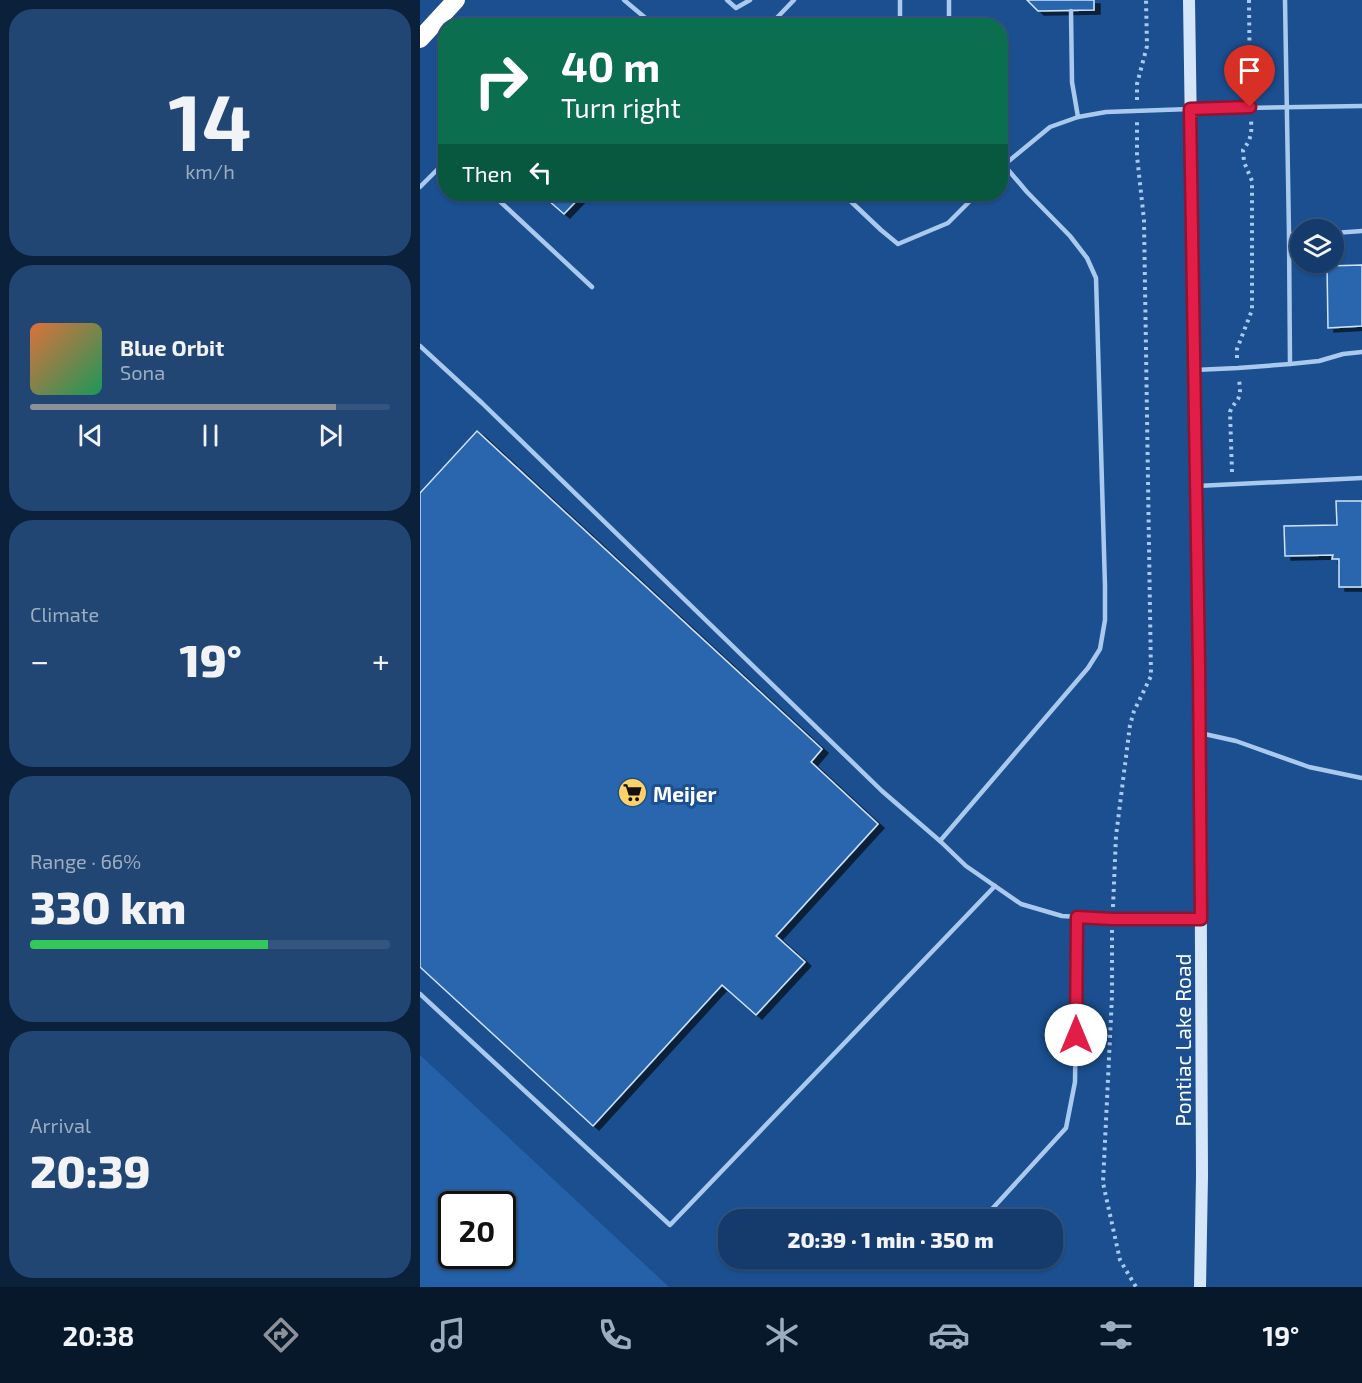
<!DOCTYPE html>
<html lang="en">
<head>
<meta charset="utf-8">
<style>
  :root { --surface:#143b6b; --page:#214673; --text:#f1f3f6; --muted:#9dadc1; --line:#33557e; --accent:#8c9099 }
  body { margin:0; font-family:"Exo 2",sans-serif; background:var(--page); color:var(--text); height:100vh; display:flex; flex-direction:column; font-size:22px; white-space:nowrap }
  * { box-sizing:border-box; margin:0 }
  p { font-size:20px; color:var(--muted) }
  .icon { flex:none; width:33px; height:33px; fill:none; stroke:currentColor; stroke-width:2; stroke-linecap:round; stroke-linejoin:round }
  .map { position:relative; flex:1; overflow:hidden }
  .drawer { display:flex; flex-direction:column; gap:9px; padding:9px; background:#0b203b; width:420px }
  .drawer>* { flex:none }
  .top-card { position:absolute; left:18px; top:18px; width:570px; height:183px; border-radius:24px; box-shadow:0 2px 4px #0004,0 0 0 2px var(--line); background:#0b6e4f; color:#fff; overflow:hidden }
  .fabs { position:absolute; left:870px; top:219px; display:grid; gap:12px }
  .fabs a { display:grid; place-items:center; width:54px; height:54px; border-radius:50%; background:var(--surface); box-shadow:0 2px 4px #0004,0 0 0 2px var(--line); font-size:30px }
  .speed { position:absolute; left:18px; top:1191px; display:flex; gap:12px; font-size:30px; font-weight:700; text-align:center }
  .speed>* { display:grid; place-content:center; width:78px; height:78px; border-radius:50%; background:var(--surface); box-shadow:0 2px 4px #0004,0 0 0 2px var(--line); line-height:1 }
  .speed .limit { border:3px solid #111; border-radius:9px; background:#fff; color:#111 }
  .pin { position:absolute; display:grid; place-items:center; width:51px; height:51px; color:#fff; margin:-62px -26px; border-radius:50% 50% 50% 0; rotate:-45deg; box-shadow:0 0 6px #0007 }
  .pin .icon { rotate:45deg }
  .me { position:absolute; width:66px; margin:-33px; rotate:0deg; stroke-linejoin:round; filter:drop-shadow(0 0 4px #0008) }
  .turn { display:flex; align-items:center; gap:21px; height:126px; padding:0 24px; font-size:27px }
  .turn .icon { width:78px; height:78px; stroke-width:2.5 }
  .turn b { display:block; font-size:42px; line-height:51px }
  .then { display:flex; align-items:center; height:57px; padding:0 24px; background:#0003; gap:12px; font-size:22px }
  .big { font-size:45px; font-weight:800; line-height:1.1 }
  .drawer .tile { flex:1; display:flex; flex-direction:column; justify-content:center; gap:9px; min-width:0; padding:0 21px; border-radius:24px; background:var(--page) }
  .drawer .dial { align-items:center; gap:0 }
  .dial b { font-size:78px; line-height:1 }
  .song { display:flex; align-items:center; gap:18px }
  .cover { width:72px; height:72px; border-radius:9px; background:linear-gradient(135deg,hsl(20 70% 55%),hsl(150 70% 35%)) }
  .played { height:6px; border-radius:3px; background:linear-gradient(90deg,var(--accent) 85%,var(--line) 85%) }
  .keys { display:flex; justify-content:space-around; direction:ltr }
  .heat { display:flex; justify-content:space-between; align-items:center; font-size:33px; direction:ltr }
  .charge { height:9px; border-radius:4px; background:linear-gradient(90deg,#34c759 66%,var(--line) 0) }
  .trip { position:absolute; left:298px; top:1209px; width:345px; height:60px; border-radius:24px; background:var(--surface); box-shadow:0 2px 4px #0004,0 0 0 2px var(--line); font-weight:800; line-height:60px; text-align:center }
  .tab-bar { display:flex; height:96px; justify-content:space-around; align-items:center; background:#08182b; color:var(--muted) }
  .tab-bar .icon { width:42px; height:42px }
  .tab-bar .active { color:var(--accent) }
  .tab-bar b { font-size:27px; color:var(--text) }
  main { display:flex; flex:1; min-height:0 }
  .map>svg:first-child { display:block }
  .green { fill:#2461a8; fill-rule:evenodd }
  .building { fill:#2a66ad; stroke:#cfe3fa; stroke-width:1.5; filter:url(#shadow) }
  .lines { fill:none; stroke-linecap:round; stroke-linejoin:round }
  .path { stroke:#a9c9ee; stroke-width:4; stroke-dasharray:3 4.5; stroke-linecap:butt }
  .lane { stroke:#a9c9ee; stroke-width:4.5 }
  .secondary { stroke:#d6e6fa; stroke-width:12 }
  .highway { stroke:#fff; stroke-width:18 }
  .route-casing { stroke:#92132f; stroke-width:15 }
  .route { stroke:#e11d48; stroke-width:10 }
  .labels { text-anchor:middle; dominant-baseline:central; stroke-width:6; stroke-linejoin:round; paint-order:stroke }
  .poi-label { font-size:21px; font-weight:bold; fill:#fff; stroke:#1b4f8f; text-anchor:start }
  .street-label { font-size:21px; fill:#fff; stroke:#1b4f8f }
</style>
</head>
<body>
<main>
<section class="drawer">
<div class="tile dial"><b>14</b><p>km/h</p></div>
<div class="tile">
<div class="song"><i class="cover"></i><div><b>Blue Orbit</b><p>Sona</p></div></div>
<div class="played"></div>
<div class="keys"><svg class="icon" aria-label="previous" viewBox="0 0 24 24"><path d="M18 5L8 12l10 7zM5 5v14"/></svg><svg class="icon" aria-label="pause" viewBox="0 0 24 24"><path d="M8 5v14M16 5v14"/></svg><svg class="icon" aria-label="next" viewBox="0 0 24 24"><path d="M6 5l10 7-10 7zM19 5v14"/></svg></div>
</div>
<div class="tile"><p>Climate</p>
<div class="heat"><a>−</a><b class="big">19°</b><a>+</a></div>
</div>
<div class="tile"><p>Range · 66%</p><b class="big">330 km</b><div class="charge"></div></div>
<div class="tile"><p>Arrival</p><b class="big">20:39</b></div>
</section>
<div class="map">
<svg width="942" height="1287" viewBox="0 0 942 1287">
  <defs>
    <filter id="shadow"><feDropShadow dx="6" dy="4" stdDeviation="0" flood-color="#0009"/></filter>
  </defs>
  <rect width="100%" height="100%" fill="#1b4f8f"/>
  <path class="green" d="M0,1055L249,1287H0ZM32,1204H82V1256H32Z"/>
  <g class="building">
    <path d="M607,0H674V10L618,11Z"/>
    <rect x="514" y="20" width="29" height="6"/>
    <path d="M121,194H163L144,214Z"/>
    <path d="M942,265V326L908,328L907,266Z"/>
    <path d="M57,431L402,749L391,762L458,824L356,936L385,962L336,1015L302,985L173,1126L0,967V493Z"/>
    <path d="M916,501H942V587H919V559H912L913,555L865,556L864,526L917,525Z"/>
  </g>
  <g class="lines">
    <g class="path">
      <path d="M829,0L830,98"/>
      <path d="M717,100V84L727,46L726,0"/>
      <path d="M817,358V349L832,310V181L824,162L823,150C831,139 832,134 831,120"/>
      <path d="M812,472L810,412C812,406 815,404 818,399C821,394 820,387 819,380"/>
      <path d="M693,907L696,836L710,725L714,711L731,676L724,220L717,156V122"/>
      <path d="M692,930V996L683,1183L700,1260L716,1287"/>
    </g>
    <g class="lane">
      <path d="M204,0L235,26"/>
      <path d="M307,0L316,8L330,0"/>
      <path d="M529,0V26"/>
      <path d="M865,0L869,234H880"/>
      <path d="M651,11L652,82L658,117"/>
      <path d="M349,26L374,0"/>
      <path d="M480,26V0"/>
      <path d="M584,165L630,127L658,117L686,112L770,109L942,106"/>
      <path d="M0,187L26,161"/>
      <path d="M72,194L172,287"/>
      <path d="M423,194L461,230L478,244L528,223L557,194"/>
      <path d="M914,233L942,231"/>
      <path d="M869,234L870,364"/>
      <path d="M0,346L62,403L462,791L520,841L546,866L601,904L642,916L692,919H781"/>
      <path d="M775,370L818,368L870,364L899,361L923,354L942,352"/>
      <path d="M777,486L942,478"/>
      <path d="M780,733L816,741L889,767L942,778"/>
      <path d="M520,841L668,668L680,649L685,620V586L676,278L667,258L650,236L607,192L584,165L580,169"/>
      <path d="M0,994L250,1225L575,886"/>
      <path d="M562,1220L646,1128L655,1082L657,917"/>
    </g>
    <path class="secondary" d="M769,0L780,733L782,1176L780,1287"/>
    <path class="highway" d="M0,39L36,0"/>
  </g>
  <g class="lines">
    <defs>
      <path id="route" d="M656,1035L657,917L692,919H781L779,665L770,109L830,107"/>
    </defs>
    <use href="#route" class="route-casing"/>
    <use href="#route" class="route"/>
  </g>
  <defs>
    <symbol id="supermarket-disc" viewBox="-11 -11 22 22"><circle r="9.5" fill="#ffd166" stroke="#1b4f8f"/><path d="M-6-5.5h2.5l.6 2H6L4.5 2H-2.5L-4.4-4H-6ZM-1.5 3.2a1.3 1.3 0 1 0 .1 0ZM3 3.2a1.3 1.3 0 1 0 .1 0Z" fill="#111"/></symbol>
  </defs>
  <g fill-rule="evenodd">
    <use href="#supermarket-disc" x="196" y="776" width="33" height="33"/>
  </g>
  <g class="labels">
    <g class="poi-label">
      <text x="233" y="793">Meijer</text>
    </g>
    <g class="street-label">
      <text transform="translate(762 1040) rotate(-90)">Pontiac Lake Road</text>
    </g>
  </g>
</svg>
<div class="fabs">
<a><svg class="icon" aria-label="layers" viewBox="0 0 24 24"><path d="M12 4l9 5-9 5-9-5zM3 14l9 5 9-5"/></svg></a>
</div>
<div class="speed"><div class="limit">20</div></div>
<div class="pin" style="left:830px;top:107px;background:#d93025"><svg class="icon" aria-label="arrive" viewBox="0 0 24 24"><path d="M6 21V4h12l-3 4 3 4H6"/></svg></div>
<svg class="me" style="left:656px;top:1035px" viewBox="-20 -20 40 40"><circle r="19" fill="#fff"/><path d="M0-13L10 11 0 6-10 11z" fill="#e11d48"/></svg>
<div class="trip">20:39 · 1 min · 350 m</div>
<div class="top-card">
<div class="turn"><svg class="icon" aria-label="right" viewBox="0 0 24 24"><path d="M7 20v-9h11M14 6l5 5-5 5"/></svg><div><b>40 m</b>Turn right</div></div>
<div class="then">Then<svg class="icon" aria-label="left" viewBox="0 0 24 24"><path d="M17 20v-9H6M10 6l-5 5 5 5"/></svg></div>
</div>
</div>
</main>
<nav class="tab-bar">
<b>20:38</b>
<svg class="icon active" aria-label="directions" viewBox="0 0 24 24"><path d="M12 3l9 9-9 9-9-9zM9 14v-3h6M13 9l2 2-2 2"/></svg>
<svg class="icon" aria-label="music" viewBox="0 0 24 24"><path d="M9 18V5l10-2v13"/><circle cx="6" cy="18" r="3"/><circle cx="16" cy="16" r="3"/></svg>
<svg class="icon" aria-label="phone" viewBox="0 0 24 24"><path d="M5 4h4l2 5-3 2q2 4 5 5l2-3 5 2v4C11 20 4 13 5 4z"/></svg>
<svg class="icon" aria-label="climate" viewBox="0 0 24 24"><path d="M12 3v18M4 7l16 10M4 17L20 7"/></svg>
<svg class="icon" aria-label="car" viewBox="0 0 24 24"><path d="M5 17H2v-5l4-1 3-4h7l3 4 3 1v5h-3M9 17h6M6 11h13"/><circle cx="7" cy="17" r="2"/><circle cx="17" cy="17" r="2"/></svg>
<svg class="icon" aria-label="filters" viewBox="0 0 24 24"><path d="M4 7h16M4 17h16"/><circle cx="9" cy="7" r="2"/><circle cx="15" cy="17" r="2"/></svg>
<b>19°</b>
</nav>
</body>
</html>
